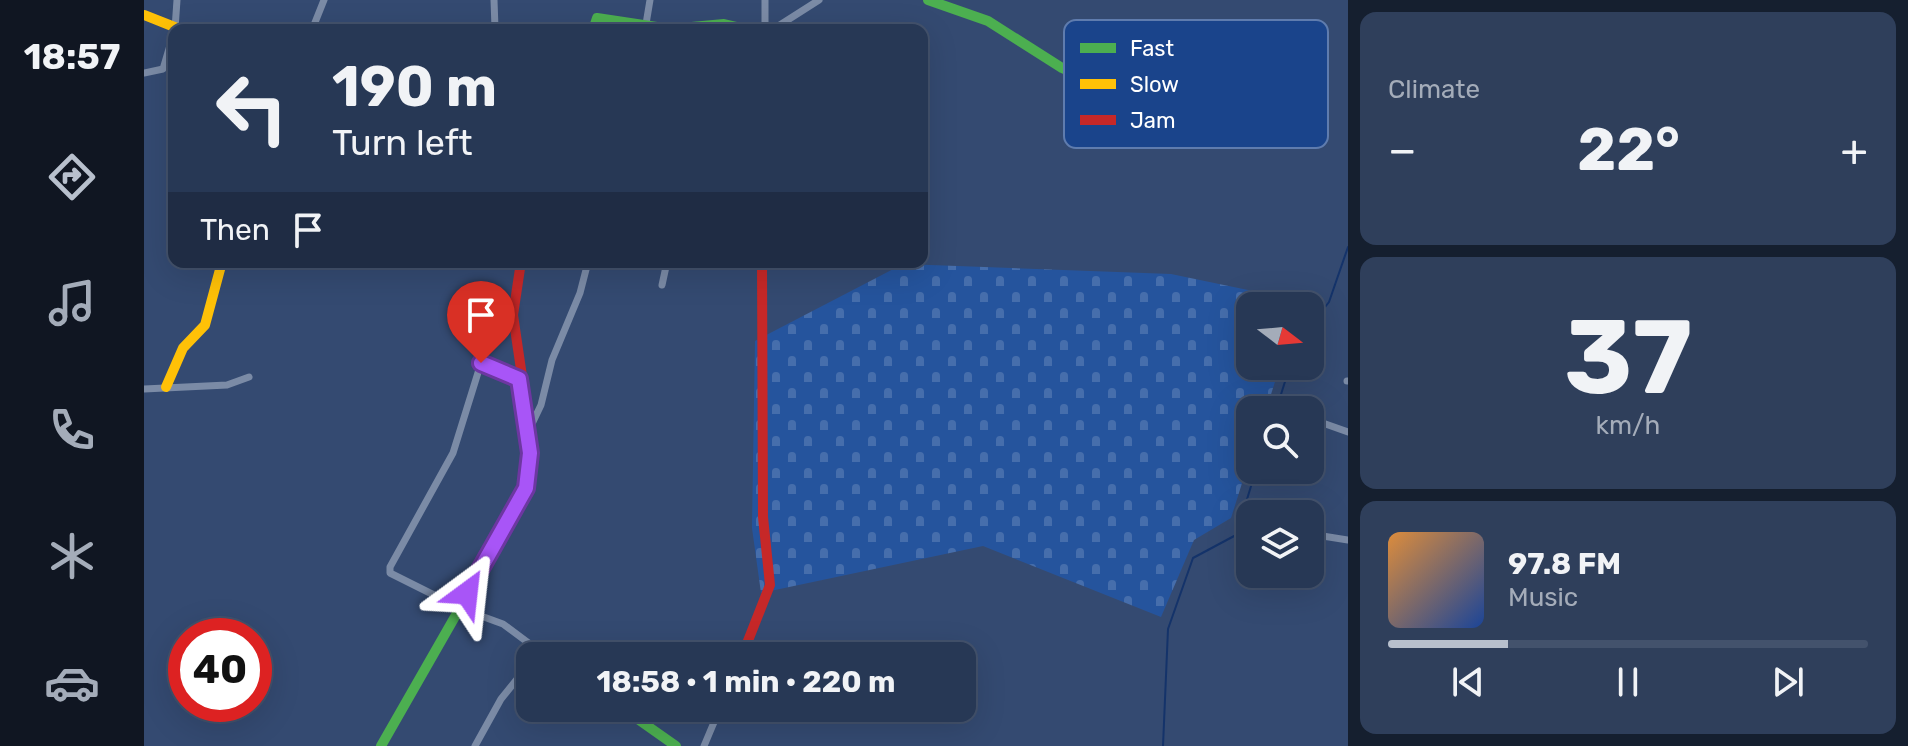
<!DOCTYPE html>
<html lang="en">
<head>
<meta charset="utf-8">
<style>
  :root { --surface:#273855; --page:#2f3f5b; --text:#f1f3f6; --muted:#a4acb9; --line:#43526c; --accent:#b8c0cd }
  body { margin:0; font-family:Rubik,sans-serif; background:var(--page); color:var(--text); height:100vh; display:flex; flex-direction:column; font-size:30px; white-space:nowrap }
  * { box-sizing:border-box; margin:0 }
  p { font-size:26px; color:var(--muted) }
  .icon { flex:none; width:44px; height:44px; fill:none; stroke:currentColor; stroke-width:2; stroke-linecap:round; stroke-linejoin:round }
  .map { position:relative; flex:1; overflow:hidden }
  .sheet { display:flex; flex-direction:column; gap:12px; padding:12px; background:#151f2f; width:560px }
  .sheet>* { flex:none }
  .hud { position:absolute; left:24px; top:24px; width:760px; height:244px; border-radius:16px; box-shadow:0 8px 32px #0002,0 0 0 2px var(--line); background:#273855; color:var(--text); overflow:hidden }
  .needle { width:52px; rotate:106deg }
  .buttons { position:absolute; left:1092px; top:292px; display:grid; gap:16px }
  .buttons a { display:grid; place-items:center; width:88px; height:88px; border-radius:16px; background:var(--surface); box-shadow:0 8px 32px #0002,0 0 0 2px var(--line); font-size:40px }
  .speed { position:absolute; left:24px; top:618px; display:flex; gap:16px; font-size:40px; font-weight:700; text-align:center }
  .speed>* { display:grid; place-content:center; width:104px; height:104px; border-radius:50%; background:var(--surface); box-shadow:0 8px 32px #0002,0 0 0 2px var(--line); line-height:1 }
  .speed .limit { border:12px solid #d22; background:#fff; color:#111 }
  .pin { position:absolute; display:grid; place-items:center; width:68px; height:68px; color:#fff; margin:-82px -34px; border-radius:50% 50% 50% 0; rotate:-45deg; box-shadow:0 0 8px #0007 }
  .pin .icon { rotate:45deg }
  .me { position:absolute; width:88px; margin:-44px; rotate:30deg; stroke-linejoin:round; filter:drop-shadow(0 0 6px #0008) }
  .turn { display:flex; align-items:center; gap:28px; height:168px; padding:0 32px; font-size:36px }
  .turn .icon { width:104px; height:104px; stroke-width:2.5 }
  .turn b { display:block; font-size:56px; line-height:68px }
  .then { display:flex; align-items:center; height:76px; padding:0 32px; background:#0003; gap:16px; font-size:30px }
  .big { font-size:60px; font-weight:700; line-height:1.1 }
  .sheet .widget { flex:1; display:flex; flex-direction:column; justify-content:center; gap:12px; min-width:0; padding:0 28px; border-radius:16px; background:var(--page) }
  .sheet .dial { align-items:center; gap:0 }
  .dial b { font-size:104px; line-height:1 }
  .song { display:flex; align-items:center; gap:24px }
  .cover { width:96px; height:96px; border-radius:12px; background:linear-gradient(135deg,hsl(30 70% 55%),hsl(220 70% 35%)) }
  .played { height:8px; border-radius:4px; background:linear-gradient(90deg,var(--accent) 25%,var(--line) 25%) }
  .keys { display:flex; justify-content:space-around; direction:ltr }
  .heat { display:flex; justify-content:space-between; align-items:center; font-size:44px; direction:ltr }
  .trip { position:absolute; left:372px; top:642px; width:460px; height:80px; border-radius:16px; background:var(--surface); box-shadow:0 8px 32px #0002,0 0 0 2px var(--line); font-weight:700; line-height:80px; text-align:center }
  main { display:flex; flex:1; min-height:0 }
  .dock { display:flex; flex-direction:column; width:144px; justify-content:space-around; align-items:center; background:#101622; color:var(--muted) }
  .dock .icon { width:56px; height:56px }
  .dock .selected { color:var(--accent) }
  .dock b { font-size:36px; color:var(--text) }
  .map>svg:first-child { display:block }
  .cemetery { fill:url(#cemetery-stones) }
  .lines { fill:none; stroke-linecap:round; stroke-linejoin:round }
  .stream { stroke:#14336a; stroke-width:2 }
  .street { stroke:#7b8ba6; stroke-width:7 }
  .fast { stroke:#4caf50; stroke-width:10 }
  .slow { stroke:#ffc107; stroke-width:10 }
  .jam { stroke:#c62828; stroke-width:10 }
  .route-casing { stroke:#6d37a1; stroke-width:20 }
  .route { stroke:#a855f7; stroke-width:14 }
  .key { fill:#1a448b; stroke:#5f7cae; stroke-width:2 }
  .key-label { font-size:22px; fill:#fff }
</style>
</head>
<body>
<main>
<nav class="dock">
<b>18:57</b>
<svg class="icon selected" aria-label="directions" viewBox="0 0 24 24"><path d="M12 3l9 9-9 9-9-9zM9 14v-3h6M13 9l2 2-2 2"/></svg>
<svg class="icon" aria-label="music" viewBox="0 0 24 24"><path d="M9 18V5l10-2v13"/><circle cx="6" cy="18" r="3"/><circle cx="16" cy="16" r="3"/></svg>
<svg class="icon" aria-label="phone" viewBox="0 0 24 24"><path d="M5 4h4l2 5-3 2q2 4 5 5l2-3 5 2v4C11 20 4 13 5 4z"/></svg>
<svg class="icon" aria-label="climate" viewBox="0 0 24 24"><path d="M12 3v18M4 7l16 10M4 17L20 7"/></svg>
<svg class="icon" aria-label="car" viewBox="0 0 24 24"><path d="M5 17H2v-5l4-1 3-4h7l3 4 3 1v5h-3M9 17h6M6 11h13"/><circle cx="7" cy="17" r="2"/><circle cx="17" cy="17" r="2"/></svg>
</nav>
<div class="map">
<svg width="1204" height="746" viewBox="0 0 1204 746">
  <defs>
    <pattern id="cemetery-stones" width="16" height="16" patternUnits="userSpaceOnUse" patternTransform="scale(2)"><rect width="16" height="16" fill="#25549d"/><path d="M2 7V4a2 2 0 0 1 4 0v3zM10 15v-3a2 2 0 0 1 4 0v3z" fill="#466eac"/></pattern>
  </defs>
  <rect width="100%" height="100%" fill="#344a71"/>
  <path class="cemetery" d="M759,264L1027,274L1157,301L1155,306H1106V366H1136L1122,410H1106V458L1087,518L1050,540L1017,617L839,546L617,593L608,528L611,341Z"/>
  <g class="lines">
    <g class="stream">
      <path d="M1166,326L1185,302L1204,247"/>
      <path d="M1132,410L1146,366"/>
      <path d="M1019,746L1024,629L1049,558L1092,535L1112,470"/>
    </g>
    <g class="street">
      <path d="M350,0L351,28L363,30"/>
      <path d="M621,0V30"/>
      <path d="M502,24L506,0"/>
      <path d="M31,29L33,0"/>
      <path d="M168,30L180,0"/>
      <path d="M628,30L675,0"/>
      <path d="M0,73L19,69L30,32"/>
      <path d="M518,285L523,262"/>
      <path d="M375,379L337,363L309,453L246,567V573L318,609L359,624L402,656"/>
      <path d="M1203,381H1204"/>
      <path d="M0,389L83,385L105,377"/>
      <path d="M1173,421L1204,432"/>
      <path d="M385,430L397,405L408,360L436,293L444,262"/>
      <path d="M1166,534L1204,540"/>
      <path d="M331,746L357,699L386,663"/>
      <path d="M560,746L576,708"/>
    </g>
    <g class="fast">
      <path d="M784,0L844,21L918,68L949,82"/>
      <path d="M449,30L453,18L526,29L580,24L606,30"/>
      <path d="M478,708L532,746"/>
      <path d="M237,746L376,503L385,474L384,417"/>
    </g>
    <g class="slow">
      <path d="M0,15L33,28L93,30"/>
      <path d="M22,387L39,348L61,325L78,262"/>
    </g>
    <g class="jam">
      <path d="M377,262L369,315L384,417"/>
      <path d="M598,656L626,585L619,517L618,262"/>
    </g>
  </g>
  <g class="lines">
    <defs>
      <path id="route" d="M323,593L382,488L386,453L375,379L337,363"/>
    </defs>
    <use href="#route" class="route-casing"/>
    <use href="#route" class="route"/>
  </g>
  <rect x="920" y="20" width="264" height="128" rx="12" class="key"/>
  <rect x="936" y="43" width="36" height="10" fill="#4caf50"/>
  <rect x="936" y="79" width="36" height="10" fill="#ffc107"/>
  <rect x="936" y="115" width="36" height="10" fill="#c62828"/>
  <g class="key-label">
    <text x="986" y="56">Fast</text>
    <text x="986" y="92">Slow</text>
    <text x="986" y="128">Jam</text>
  </g>
</svg>
<div class="buttons">
<a><svg class="needle" viewBox="-14 -14 28 28"><path d="M0-13l5 13h-10z" fill="#e53935"/><path d="M0 13l5-13h-10z" fill="#a4acb9"/></svg></a>
<a><svg class="icon" aria-label="search" viewBox="0 0 24 24"><circle cx="10" cy="10" r="6"/><path d="M15 15l6 6"/></svg></a>
<a><svg class="icon" aria-label="layers" viewBox="0 0 24 24"><path d="M12 4l9 5-9 5-9-5zM3 14l9 5 9-5"/></svg></a>
</div>
<div class="speed"><div class="limit">40</div></div>
<div class="pin" style="left:337px;top:363px;background:#d93025"><svg class="icon" aria-label="arrive" viewBox="0 0 24 24"><path d="M6 21V4h12l-3 4 3 4H6"/></svg></div>
<svg class="me" style="left:323px;top:593px" viewBox="-20 -20 40 40"><path d="M0-17L14 15 0 8-14 15z" fill="#a855f7" stroke="#fff" stroke-width="4"/></svg>
<div class="trip">18:58 · 1 min · 220 m</div>
<div class="hud">
<div class="turn"><svg class="icon" aria-label="left" viewBox="0 0 24 24"><path d="M17 20v-9H6M10 6l-5 5 5 5"/></svg><div><b>190 m</b>Turn left</div></div>
<div class="then">Then<svg class="icon" aria-label="arrive" viewBox="0 0 24 24"><path d="M6 21V4h12l-3 4 3 4H6"/></svg></div>
</div>
</div>
<section class="sheet">
<div class="widget"><p>Climate</p>
<div class="heat"><a>−</a><b class="big">22°</b><a>+</a></div>
</div>
<div class="widget dial"><b>37</b><p>km/h</p></div>
<div class="widget">
<div class="song"><i class="cover"></i><div><b>97.8 FM</b><p>Music</p></div></div>
<div class="played"></div>
<div class="keys"><svg class="icon" aria-label="previous" viewBox="0 0 24 24"><path d="M18 5L8 12l10 7zM5 5v14"/></svg><svg class="icon" aria-label="pause" viewBox="0 0 24 24"><path d="M8 5v14M16 5v14"/></svg><svg class="icon" aria-label="next" viewBox="0 0 24 24"><path d="M6 5l10 7-10 7zM19 5v14"/></svg></div>
</div>
</section>
</main>
</body>
</html>
